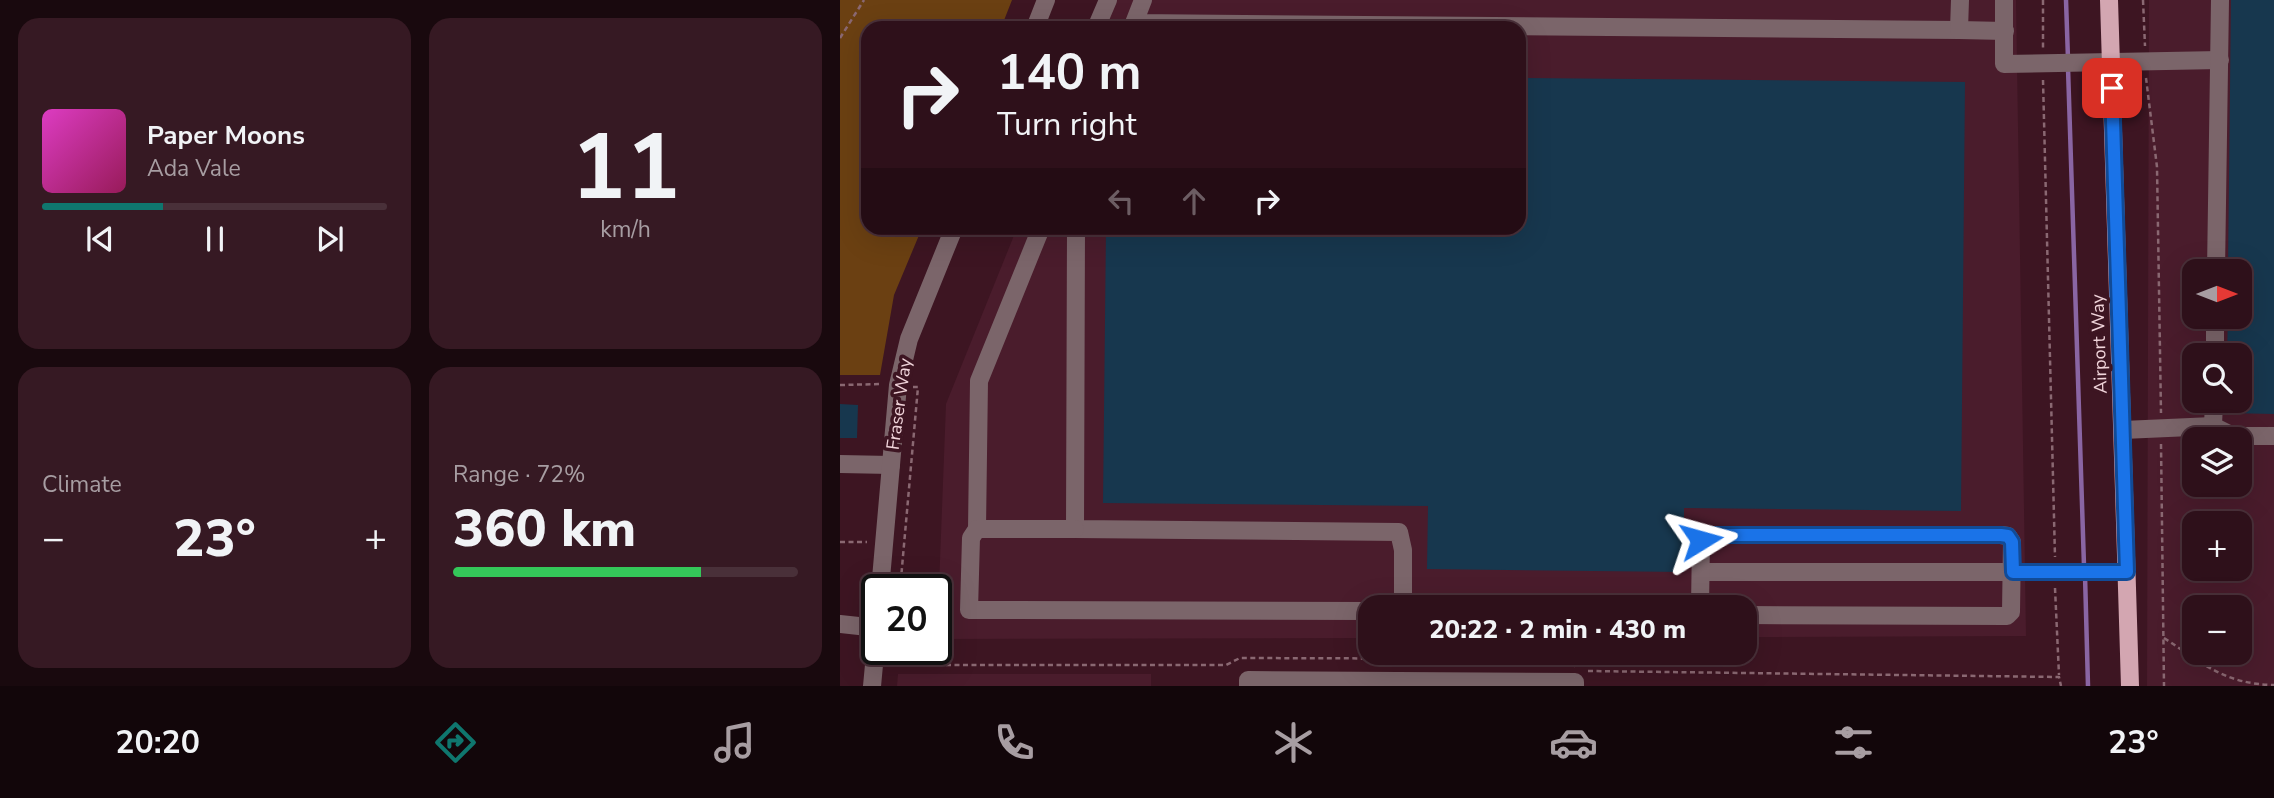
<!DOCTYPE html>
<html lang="en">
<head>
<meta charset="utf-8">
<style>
  :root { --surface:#2e101a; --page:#361923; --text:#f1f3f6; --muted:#a79da2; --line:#493039; --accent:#0f766e }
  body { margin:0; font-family:"Nunito Sans",sans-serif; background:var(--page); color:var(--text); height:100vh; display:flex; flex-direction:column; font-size:26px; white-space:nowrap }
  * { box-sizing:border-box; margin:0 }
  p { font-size:23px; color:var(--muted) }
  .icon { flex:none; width:38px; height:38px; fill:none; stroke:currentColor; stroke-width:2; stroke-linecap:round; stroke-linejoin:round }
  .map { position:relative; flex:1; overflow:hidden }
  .sheet { display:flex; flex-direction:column; gap:18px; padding:18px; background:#19090e; width:840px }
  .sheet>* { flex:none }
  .guide { position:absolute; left:21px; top:21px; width:665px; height:214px; border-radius:21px; box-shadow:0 7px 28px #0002,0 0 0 2px var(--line); background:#2e101a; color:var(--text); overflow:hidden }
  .needle { width:46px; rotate:90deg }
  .controls { position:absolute; left:1342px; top:259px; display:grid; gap:14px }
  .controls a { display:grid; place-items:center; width:70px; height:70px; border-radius:14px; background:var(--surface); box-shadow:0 7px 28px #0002,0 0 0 2px var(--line); font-size:35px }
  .speed { position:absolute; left:21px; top:574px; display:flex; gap:14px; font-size:35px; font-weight:700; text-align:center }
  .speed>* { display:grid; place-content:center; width:91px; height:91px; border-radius:50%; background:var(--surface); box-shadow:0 7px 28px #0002,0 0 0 2px var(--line); line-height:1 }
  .speed .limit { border:4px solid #111; border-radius:10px; background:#fff; color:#111 }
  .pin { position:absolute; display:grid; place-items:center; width:60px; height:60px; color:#fff; margin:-30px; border-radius:14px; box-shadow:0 4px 10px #0006 }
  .me { position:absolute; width:77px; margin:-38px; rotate:82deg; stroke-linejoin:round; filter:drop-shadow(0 0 5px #0008) }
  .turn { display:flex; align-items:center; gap:24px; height:147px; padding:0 21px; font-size:32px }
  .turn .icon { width:91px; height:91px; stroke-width:2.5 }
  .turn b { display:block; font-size:49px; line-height:60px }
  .lanes { display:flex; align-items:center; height:66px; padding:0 21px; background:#0003; justify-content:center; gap:35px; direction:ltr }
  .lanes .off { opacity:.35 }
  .big { font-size:52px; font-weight:800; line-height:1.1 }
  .sheet .widget { flex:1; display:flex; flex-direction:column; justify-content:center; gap:10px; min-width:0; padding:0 24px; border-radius:21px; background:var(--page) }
  .sheet .dial { align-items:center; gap:0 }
  .dial b { font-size:91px; line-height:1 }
  .song { display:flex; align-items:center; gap:21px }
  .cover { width:84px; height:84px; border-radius:10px; background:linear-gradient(135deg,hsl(310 70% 55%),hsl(330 70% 35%)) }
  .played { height:7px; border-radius:4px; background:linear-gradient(90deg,var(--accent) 35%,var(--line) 35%) }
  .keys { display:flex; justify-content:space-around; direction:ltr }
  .heat { display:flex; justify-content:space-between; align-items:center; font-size:38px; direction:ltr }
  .charge { height:10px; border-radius:5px; background:linear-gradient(90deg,#34c759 72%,var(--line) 0) }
  .sheet .tiles { flex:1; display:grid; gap:18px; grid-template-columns:repeat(2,1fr) }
  .trip { position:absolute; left:518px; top:595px; width:399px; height:70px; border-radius:21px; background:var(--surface); box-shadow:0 7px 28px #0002,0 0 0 2px var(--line); font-weight:800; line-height:70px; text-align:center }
  .menu { display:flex; height:112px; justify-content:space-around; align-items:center; background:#12060a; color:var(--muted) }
  .menu .icon { width:49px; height:49px }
  .menu .current { color:var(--accent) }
  .menu b { font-size:32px; color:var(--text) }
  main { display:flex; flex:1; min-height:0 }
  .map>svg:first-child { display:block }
  .built { fill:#4a1c2c; fill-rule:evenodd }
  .forest { fill:#6b4012 }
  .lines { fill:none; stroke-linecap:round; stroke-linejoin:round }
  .stream { stroke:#8a65a3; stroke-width:4.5 }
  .building { fill:#17374e }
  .path { stroke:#8a6872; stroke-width:2.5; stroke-dasharray:5 3.5; stroke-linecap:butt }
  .minor { stroke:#7b656a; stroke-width:18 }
  .major { stroke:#d3a6b1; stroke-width:18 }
  .route-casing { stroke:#114b97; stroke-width:18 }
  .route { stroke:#1a73e8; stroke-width:12 }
  .labels { text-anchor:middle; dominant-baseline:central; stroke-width:7; stroke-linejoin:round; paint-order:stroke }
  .street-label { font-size:18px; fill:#f0d4da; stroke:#3d1522 }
</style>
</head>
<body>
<main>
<section class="sheet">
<div class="tiles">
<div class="widget">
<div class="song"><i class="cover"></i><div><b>Paper Moons</b><p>Ada Vale</p></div></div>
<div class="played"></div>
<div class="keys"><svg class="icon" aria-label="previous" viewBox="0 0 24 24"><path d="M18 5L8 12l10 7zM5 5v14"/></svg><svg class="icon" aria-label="pause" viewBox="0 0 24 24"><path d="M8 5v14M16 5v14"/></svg><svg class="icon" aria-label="next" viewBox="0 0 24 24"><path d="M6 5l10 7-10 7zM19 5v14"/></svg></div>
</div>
<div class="widget dial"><b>11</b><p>km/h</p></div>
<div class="widget"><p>Climate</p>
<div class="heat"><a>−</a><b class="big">23°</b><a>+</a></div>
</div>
<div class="widget"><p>Range · 72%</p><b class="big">360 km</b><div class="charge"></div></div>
</div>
</section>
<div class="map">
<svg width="1434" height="686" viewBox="0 0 1434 686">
  <rect width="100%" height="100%" fill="#3d1522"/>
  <g class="built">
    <path d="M268,0H1176L1186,636L905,637V607H530V638L97,639L106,404L177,228H679V28H256Z"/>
    <path d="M1309,0H1434V686H1307ZM1354,271H1400V317H1354ZM1354,355H1400V401H1354ZM1354,439H1400V485H1354ZM1354,523H1400V569H1354ZM1354,607H1400V653H1354Z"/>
    <path d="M58,674H311V686H57Z"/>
  </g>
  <path class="forest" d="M0,0H172L161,28H28V228H82L54,295L40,375H0Z"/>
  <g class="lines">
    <g class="stream">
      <path d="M1226,0L1228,59"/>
      <path d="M1228,68L1244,566"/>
      <path d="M1245,575L1248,686"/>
    </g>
  </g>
  <g class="building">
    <path d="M1391,0H1434V414L1387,413V401H1400V355H1387L1388,317H1400V271H1388Z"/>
    <path d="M679,78L1125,82L1121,511L844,508V572L587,569L588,506L263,503L266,228H679Z"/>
    <path d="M0,404L18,405L17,438H0Z"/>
  </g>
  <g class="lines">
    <g class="path">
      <path d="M1203,0V49"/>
      <path d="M1303,0L1305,46"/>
      <path d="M0,38L24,0"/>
      <path d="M1306,78L1317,167L1321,413"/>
      <path d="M1203,80L1215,557"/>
      <path d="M0,385L42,384"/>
      <path d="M1321,444L1324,686"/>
      <path d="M0,542H27"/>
      <path d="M1215,588L1219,675"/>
      <path d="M60,590L78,387H73"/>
      <path d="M1324,638C1364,664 1384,684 1434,685"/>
      <path d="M55,649L54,665H386L400,658L712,659L735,666"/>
      <path d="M748,671L1219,677L1221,686"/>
    </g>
    <g class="minor">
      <path d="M303,0L294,23L1119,30"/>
      <path d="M1120,0L1119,30L1165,31"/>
      <path d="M1164,0V64L1380,60"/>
      <path d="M195,28L206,0"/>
      <path d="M256,28L268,0"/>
      <path d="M236,228L235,529L559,532L563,550V607"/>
      <path d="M1376,271L1380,0"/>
      <path d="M1375,355V317"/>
      <path d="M1374,401L1373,426L1393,436H1434"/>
      <path d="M1283,430L1373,426"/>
      <path d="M0,464L51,465"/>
      <path d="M137,529L139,381L201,228"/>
      <path d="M235,529H137L131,538L129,610L530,611"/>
      <path d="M861,572H1287"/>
      <path d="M40,590L58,385L69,339L114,228"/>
      <path d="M860,607L861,540L866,535H1161L1168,536L1172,542L1171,612L1167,616L905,615"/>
      <path d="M0,624L37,628"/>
      <path d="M32,686L37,633"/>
      <path d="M408,686V680L735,682V686"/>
    </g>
    <path class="major" d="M1269,0L1290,686"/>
  </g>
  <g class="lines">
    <defs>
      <path id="route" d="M861,540L866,535H1161L1168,536L1172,542L1173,572H1287L1272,88"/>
    </defs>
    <use href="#route" class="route-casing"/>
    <use href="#route" class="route"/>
  </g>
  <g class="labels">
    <g class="street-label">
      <text transform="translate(1259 344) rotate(-92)">Airport Way</text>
      <text transform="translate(59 404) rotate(-82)">Fraser Way</text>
    </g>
  </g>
</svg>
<div class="controls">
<a><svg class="needle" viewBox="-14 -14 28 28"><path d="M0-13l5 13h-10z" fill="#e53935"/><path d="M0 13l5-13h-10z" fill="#a79da2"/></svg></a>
<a><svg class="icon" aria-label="search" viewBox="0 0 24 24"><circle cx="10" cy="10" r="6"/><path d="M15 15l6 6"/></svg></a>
<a><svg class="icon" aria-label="layers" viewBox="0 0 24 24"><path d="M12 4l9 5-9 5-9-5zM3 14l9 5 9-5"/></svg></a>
<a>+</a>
<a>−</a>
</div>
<div class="speed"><div class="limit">20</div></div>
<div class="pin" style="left:1272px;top:88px;background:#d93025"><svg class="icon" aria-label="arrive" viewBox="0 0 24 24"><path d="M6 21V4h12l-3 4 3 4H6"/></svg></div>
<svg class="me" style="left:861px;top:540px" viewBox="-20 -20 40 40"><path d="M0-17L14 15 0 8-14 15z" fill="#1a73e8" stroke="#fff" stroke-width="4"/></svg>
<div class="trip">20:22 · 2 min · 430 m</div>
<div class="guide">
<div class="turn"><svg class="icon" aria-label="right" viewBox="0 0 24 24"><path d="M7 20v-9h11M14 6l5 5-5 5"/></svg><div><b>140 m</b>Turn right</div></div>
<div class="lanes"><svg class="icon off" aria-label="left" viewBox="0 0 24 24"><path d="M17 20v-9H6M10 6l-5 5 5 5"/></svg><svg class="icon off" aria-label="ahead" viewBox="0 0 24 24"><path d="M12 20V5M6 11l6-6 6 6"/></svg><svg class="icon" aria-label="right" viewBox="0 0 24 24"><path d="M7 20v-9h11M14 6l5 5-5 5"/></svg></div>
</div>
</div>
</main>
<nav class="menu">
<b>20:20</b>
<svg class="icon current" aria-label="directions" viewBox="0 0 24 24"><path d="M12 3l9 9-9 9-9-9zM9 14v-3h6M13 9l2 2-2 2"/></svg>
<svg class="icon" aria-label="music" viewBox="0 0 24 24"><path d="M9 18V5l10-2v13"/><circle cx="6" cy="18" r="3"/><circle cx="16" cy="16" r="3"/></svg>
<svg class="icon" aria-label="phone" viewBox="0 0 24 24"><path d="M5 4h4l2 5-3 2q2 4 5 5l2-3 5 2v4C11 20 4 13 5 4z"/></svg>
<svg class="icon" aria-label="climate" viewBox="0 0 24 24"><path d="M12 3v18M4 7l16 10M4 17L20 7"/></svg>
<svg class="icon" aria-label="car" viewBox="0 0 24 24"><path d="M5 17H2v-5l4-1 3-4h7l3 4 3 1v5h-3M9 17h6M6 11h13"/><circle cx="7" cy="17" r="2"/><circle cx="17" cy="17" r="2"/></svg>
<svg class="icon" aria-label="filters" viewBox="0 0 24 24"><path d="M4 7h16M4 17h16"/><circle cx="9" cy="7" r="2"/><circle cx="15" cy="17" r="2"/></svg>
<b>23°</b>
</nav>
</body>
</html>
